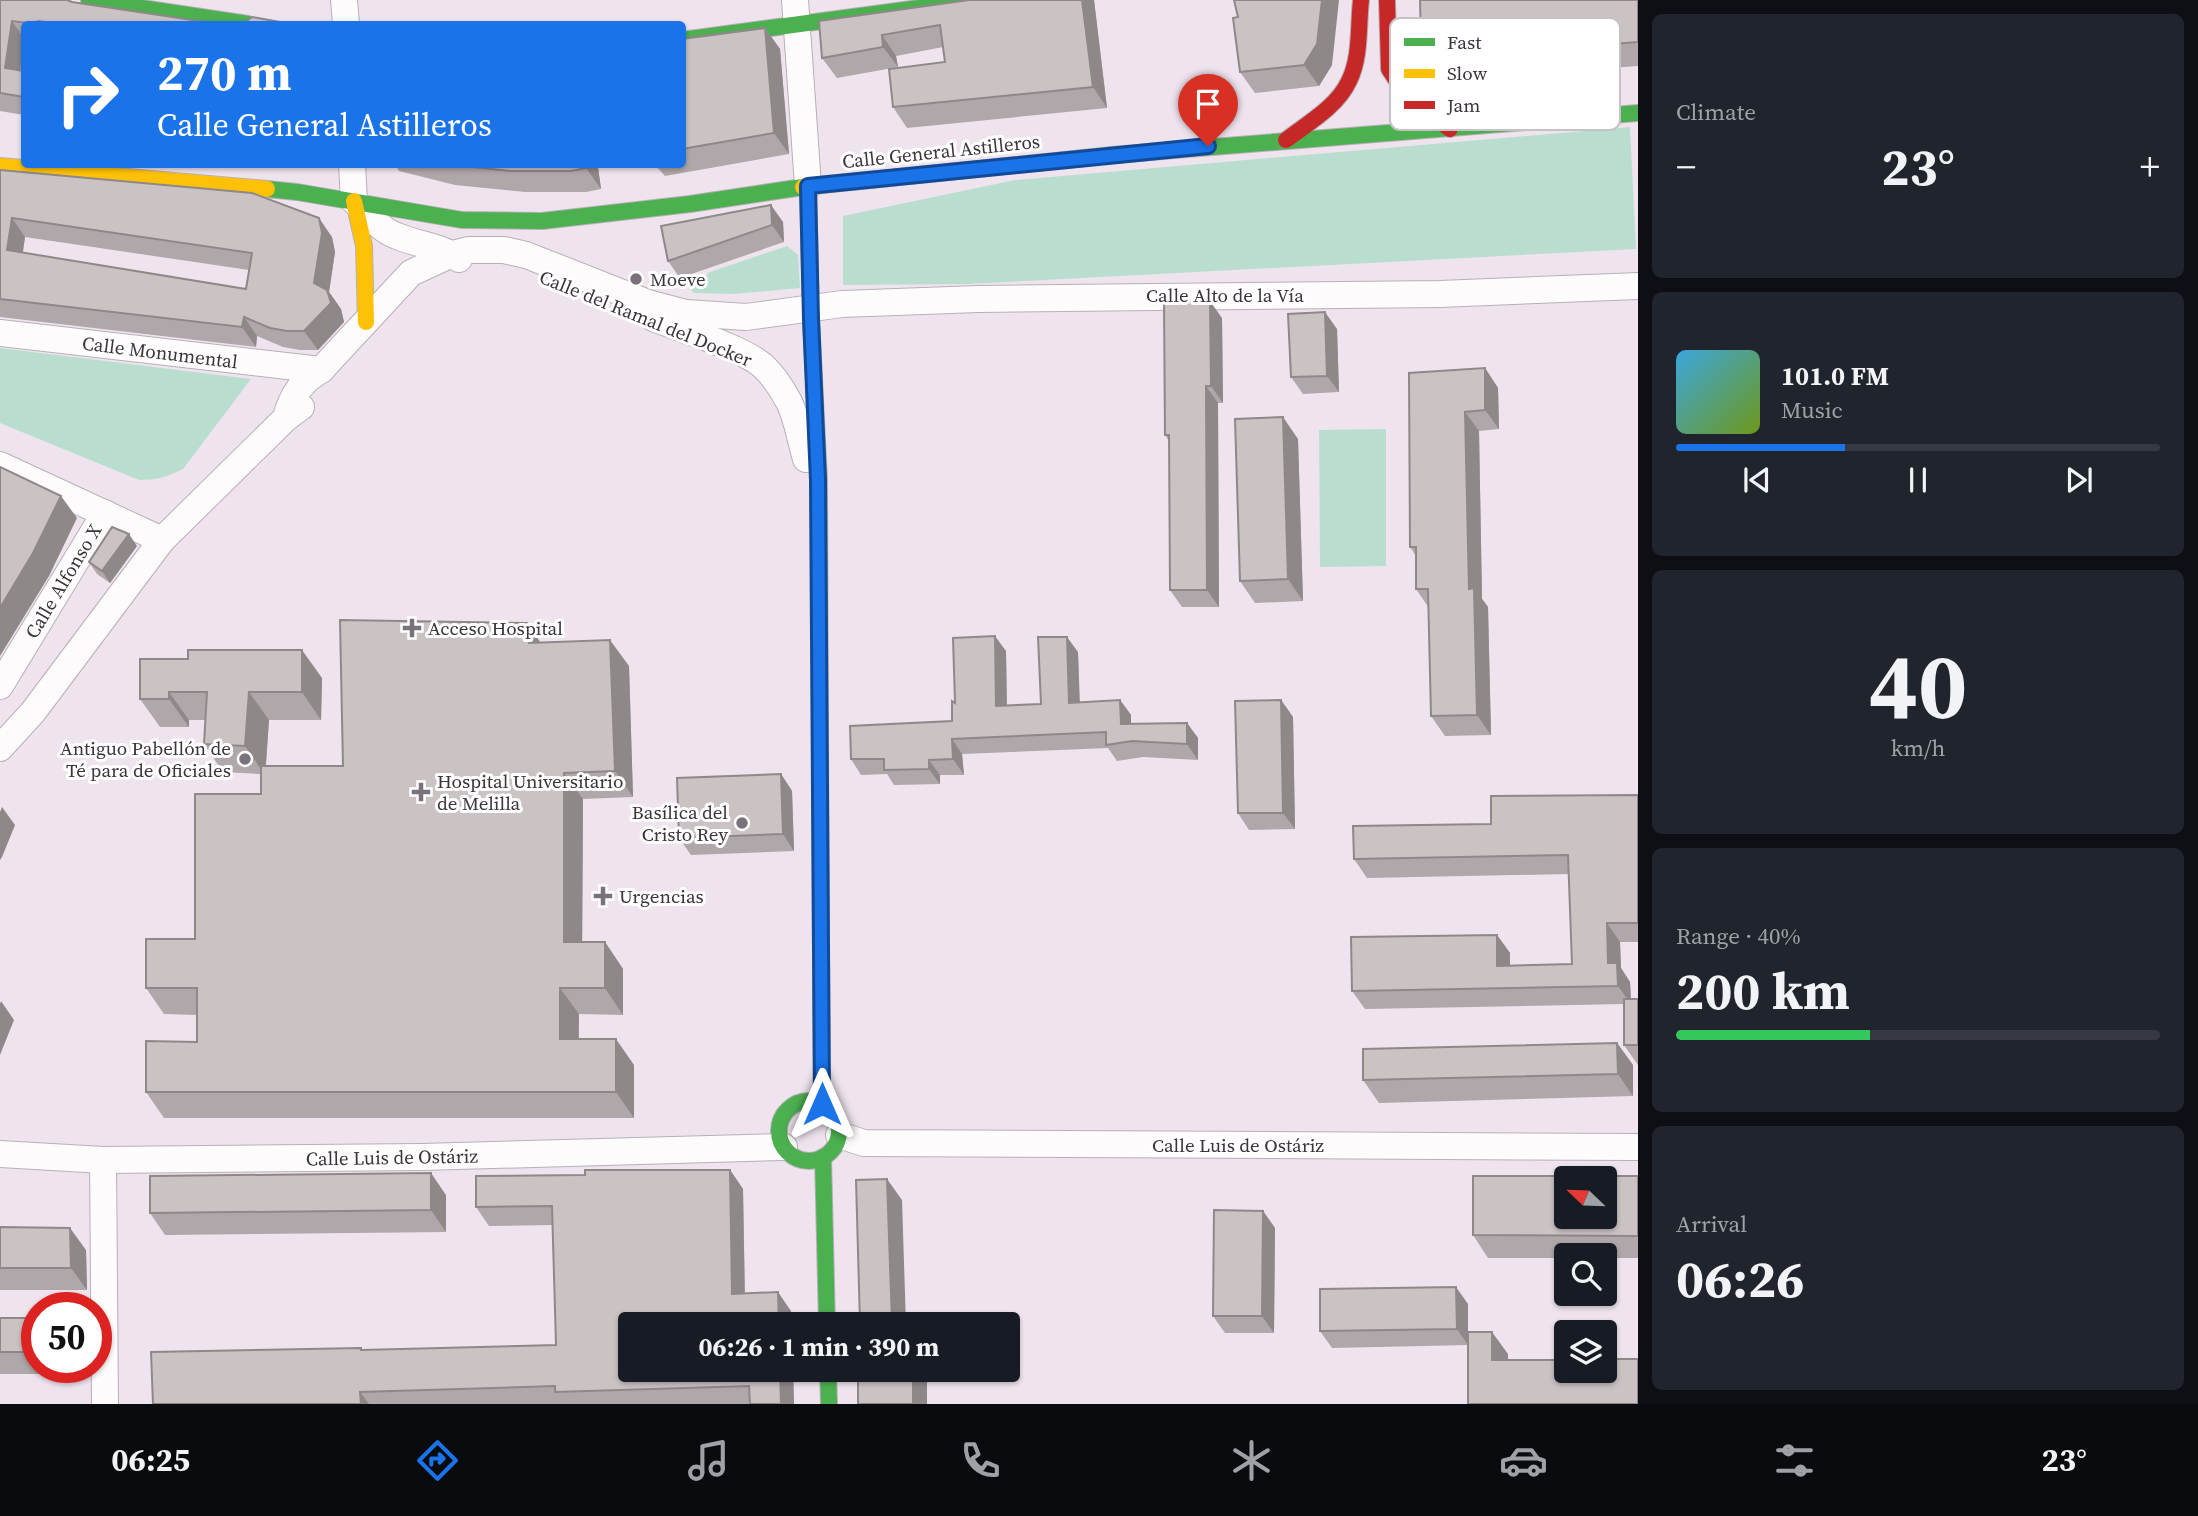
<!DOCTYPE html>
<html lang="en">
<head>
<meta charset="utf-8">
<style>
  :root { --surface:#171b24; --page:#20242c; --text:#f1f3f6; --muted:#9ea1a6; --line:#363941; --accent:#1a73e8 }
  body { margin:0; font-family:"Source Serif 4",serif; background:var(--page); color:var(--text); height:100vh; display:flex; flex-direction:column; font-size:26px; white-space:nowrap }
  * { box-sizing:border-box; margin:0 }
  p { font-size:23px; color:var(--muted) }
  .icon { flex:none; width:38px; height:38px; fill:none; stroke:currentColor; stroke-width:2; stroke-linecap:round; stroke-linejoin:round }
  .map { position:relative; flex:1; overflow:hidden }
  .side { display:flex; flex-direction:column; gap:14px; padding:14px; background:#0d0f14; width:560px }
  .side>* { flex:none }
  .top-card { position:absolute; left:21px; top:21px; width:665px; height:147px; border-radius:7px; box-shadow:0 2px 5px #0004; background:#1a73e8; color:#fff; overflow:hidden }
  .needle { width:46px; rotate:293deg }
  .fabs { position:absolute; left:1554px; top:1166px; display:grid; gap:14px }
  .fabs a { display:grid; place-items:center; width:63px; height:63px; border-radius:7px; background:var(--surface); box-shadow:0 2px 5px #0004; font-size:35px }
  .speed { position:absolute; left:21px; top:1292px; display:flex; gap:14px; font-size:35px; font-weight:700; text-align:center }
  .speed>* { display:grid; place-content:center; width:91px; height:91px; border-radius:50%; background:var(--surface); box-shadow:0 2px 5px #0004; line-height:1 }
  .speed .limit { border:10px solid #d22; background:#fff; color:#111 }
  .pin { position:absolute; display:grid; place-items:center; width:60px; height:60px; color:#fff; margin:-72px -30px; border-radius:50% 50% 50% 0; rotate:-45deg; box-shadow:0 0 7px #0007 }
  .pin .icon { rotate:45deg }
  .me { position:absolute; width:77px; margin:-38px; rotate:0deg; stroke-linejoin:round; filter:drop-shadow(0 0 5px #0008) }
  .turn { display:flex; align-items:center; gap:24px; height:147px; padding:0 21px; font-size:32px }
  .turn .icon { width:91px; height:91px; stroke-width:2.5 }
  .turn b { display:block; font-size:49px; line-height:60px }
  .big { font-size:52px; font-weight:700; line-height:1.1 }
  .side .card { flex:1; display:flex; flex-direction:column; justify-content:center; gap:10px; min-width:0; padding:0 24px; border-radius:10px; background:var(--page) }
  .side .dial { align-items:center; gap:0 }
  .dial b { font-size:91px; line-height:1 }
  .song { display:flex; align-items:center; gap:21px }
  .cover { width:84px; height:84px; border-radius:10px; background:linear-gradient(135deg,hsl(200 70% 55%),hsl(80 70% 35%)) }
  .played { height:7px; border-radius:4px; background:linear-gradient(90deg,var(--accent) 35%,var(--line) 35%) }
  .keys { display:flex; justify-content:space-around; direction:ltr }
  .heat { display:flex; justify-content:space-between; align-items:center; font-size:38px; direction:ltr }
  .charge { height:10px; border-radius:5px; background:linear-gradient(90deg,#34c759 40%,var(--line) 0) }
  .trip { position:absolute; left:618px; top:1312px; width:402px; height:70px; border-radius:7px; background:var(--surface); box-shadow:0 2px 5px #0004; font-weight:700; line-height:70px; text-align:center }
  .tab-bar { display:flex; height:112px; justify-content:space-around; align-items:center; background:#090b0e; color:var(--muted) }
  .tab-bar .icon { width:49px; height:49px }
  .tab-bar .current { color:var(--accent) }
  .tab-bar b { font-size:32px; color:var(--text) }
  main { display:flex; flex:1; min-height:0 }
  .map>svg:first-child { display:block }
  .green { fill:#b9ded0 }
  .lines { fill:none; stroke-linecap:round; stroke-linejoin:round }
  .street-casing { stroke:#b7b0b7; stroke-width:28 }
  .fast-casing { stroke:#b7b0b7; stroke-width:18 }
  .slow-casing { stroke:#b7b0b7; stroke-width:18 }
  .jam-casing { stroke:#b7b0b7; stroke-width:18 }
  .street { stroke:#fdfbfc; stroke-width:26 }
  .fast { stroke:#4caf50; stroke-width:16 }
  .slow { stroke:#ffc107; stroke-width:16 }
  .jam { stroke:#c62828; stroke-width:16 }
  .wall { fill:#afa7a9; fill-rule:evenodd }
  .shaded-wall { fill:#8e8889 }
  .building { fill:#cbc2c4; stroke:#8e8889; stroke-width:2; fill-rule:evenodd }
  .route-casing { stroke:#114b97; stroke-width:18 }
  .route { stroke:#1a73e8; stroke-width:12 }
  .poi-dot { fill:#7a727a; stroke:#fff; stroke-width:2.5 }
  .labels { text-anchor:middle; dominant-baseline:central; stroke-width:6; stroke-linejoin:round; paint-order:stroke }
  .street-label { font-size:19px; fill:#3b343b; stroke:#fff }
  .poi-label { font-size:19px; fill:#3b343b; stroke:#fff; text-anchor:start }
  .key { fill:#fff; stroke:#c4c2c4; stroke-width:2 }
  .key-label { font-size:19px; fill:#3b343b }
</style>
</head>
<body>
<main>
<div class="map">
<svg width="1638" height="1404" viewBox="0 0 1638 1404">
  <rect width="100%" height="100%" fill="#efe4ee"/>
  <g class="green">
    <path d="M1630,127L1636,249L968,284L843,285V216L1015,180Z"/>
    <path d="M787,246L798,255L800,288L733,294L694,293L690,288L710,272Z"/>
    <path d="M0,348L251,379L183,469C168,477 156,480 139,480L0,423Z"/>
    <path d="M1386,429V566L1320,567L1319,430Z"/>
  </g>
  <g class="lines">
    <defs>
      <g id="street">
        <path d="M344,0L346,24"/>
        <path d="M795,0L808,186"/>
        <path d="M352,164L354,201C367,213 380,230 397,236C418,245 439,245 459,259"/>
        <path d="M653,318C681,329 743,348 763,366C774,376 782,389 789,402C798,420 800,440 806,459"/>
        <path d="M0,333L321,370"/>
        <path d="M286,418C291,397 301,381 321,370L411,273L452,254L468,250H504L526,255L648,303L686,313L746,317L842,304L978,299L1440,294L1638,286"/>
        <path d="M0,465L162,540"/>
        <path d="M0,686L105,513"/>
        <path d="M0,748L33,712L162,540L286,418L301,407"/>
        <path d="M839,1135L864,1143L1638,1147"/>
        <path d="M0,1154L103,1160L422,1157L784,1147"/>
        <path d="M103,1160L105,1404"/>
      </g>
      <g id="fast">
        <path d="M89,0L248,24"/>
        <path d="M682,40L978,0"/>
        <path d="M1112,155L1638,113"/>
        <path d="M808,186L811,319L819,480L820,736"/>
        <path d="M267,189L297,192L462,220L542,221L690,204L803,187"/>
        <path d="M821,955L822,1104"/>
        <circle cx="809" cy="1131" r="30"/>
        <path d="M823,1157L827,1325"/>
        <path d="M828,1370L829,1404"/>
      </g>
      <g id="slow">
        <path d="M0,166L267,189"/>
        <path d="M803,187L1112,155"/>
        <path d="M354,201L364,246L366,322"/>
      </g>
      <g id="jam">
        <path d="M1387,0L1389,69L1409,99L1450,129"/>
        <path d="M1286,140C1308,123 1337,107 1349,81C1361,57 1358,26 1361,0"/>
        <path d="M820,736L821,955"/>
      </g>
    </defs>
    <use href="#street" class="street-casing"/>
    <use href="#fast" class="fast-casing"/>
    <use href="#slow" class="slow-casing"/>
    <use href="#jam" class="jam-casing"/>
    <use href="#street" class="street"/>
    <use href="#fast" class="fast"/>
    <use href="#slow" class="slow"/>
    <use href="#jam" class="jam"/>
  </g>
  <g class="wall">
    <path d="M0,0L72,2L219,24H24V45L21,70L24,71V115L0,111Z"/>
    <path d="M969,0H1094L1107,108L907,128L893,107L945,62L943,47L896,56L898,67L837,78L822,58Z"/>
    <path d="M1638,0V66L1460,79L1437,62L1421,40Z"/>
    <path d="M1238,17L1332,65L1319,86L1255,93L1240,72Z"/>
    <path d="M765,28L780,49L789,154L665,176L654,164H682V39Z"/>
    <path d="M395,164H609L598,167L601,189L586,192H525L455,185L399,171Z"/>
    <path d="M0,170L332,237L335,252L329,292L341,309L344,322L318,350H300L283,347L257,336L256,347L0,317ZM25,237L249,270L246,289L23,253Z"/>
    <path d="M783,222L784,242L680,278L668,261Z"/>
    <path d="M1222,318L1223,403H1218L1219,607H1182L1170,590L1169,441L1165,435Z"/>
    <path d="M1337,329L1339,392L1303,394L1291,377Z"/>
    <path d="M1485,368L1498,388L1499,429L1479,431L1482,599L1488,607L1491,735L1445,736L1431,716L1429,608L1416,589V556L1410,547L1409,373Z"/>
    <path d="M1298,439L1303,601L1255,603L1240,581Z"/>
    <path d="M137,546L110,583L97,574L89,562Z"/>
    <path d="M527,623L540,642L629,666L633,797L583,799L582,942H605L623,969V1015L579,1014V1039L634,1065V1118H164L146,1092L197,1042V1015L164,1014L146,988L195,939L261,794V774L223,772L204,744L205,720H189V727H160L140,699V659L322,678L321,720H269L266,766H343Z"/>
    <path d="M1006,651L1007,705L1041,704L1078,652L1080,703L1120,700L1131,715V724L1187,723L1198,738V760L1143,757L1117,761L1108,748L962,754L964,775H940V784L894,785L887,774L861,775L851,759L952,721L955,703Z"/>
    <path d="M1281,700L1293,717L1295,829L1249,830L1238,813Z"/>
    <path d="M781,774L792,791L794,851L691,855L679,838Z"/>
    <path d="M1638,795V942H1620L1621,968L1630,982L1631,999H1638V1065L1624,1045V1004L1365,1009L1352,991L1497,935L1510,953V965L1572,964L1569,874L1367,878L1354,859L1491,824Z"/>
    <path d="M1617,1043L1633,1065V1096L1379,1103L1363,1080Z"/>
    <path d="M730,1170L743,1189L745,1293L791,1311L794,1404H153L361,1348L363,1350L556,1345L552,1225L489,1226L476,1207L585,1175Z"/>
    <path d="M1638,1176V1258H1605V1255H1566V1258H1488L1473,1235Z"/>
    <path d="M446,1195V1232L165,1235L150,1213Z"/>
    <path d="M1263,1211L1275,1228L1274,1333H1225L1213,1316Z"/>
    <path d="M0,1227L86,1250L87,1290H0Z"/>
    <path d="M1468,1304V1332L1508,1354L1468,1404V1345L1332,1348L1320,1331Z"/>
    <path d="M0,1318L37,1324V1367H48L47,1374H0Z"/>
  </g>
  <g class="shaded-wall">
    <path d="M1082,0H1094L1107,108L1093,87Z"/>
    <path d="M1322,0H1339L1332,65L1319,86L1304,65Z"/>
    <path d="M12,21L24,39L18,88L5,68Z"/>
    <path d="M765,28L780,49L789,154L774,133Z"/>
    <path d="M882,35L896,56L898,67L883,47Z"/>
    <path d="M586,164H596L598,167L601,189L586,168Z"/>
    <path d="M771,205L783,222L784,242L772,225Z"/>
    <path d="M12,218L25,237L20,269L7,250Z"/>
    <path d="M319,218L332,237L335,252L329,292L341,309L344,322L318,350L304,331L314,283Z"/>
    <path d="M1210,301L1222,318L1223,403L1211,386Z"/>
    <path d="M1325,312L1337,329L1339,392L1327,376Z"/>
    <path d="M244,317L257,336L256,347L242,327Z"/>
    <path d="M1485,368L1498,388L1499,429L1485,410Z"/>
    <path d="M1206,386L1218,403L1219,607L1207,590Z"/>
    <path d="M1465,412L1479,431L1482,599L1488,607L1491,735L1477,715L1469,589Z"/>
    <path d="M1283,417L1298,439L1303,601L1288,579Z"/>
    <path d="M61,496L77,518L49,576L0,656V608Z"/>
    <path d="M129,534L137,546L110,583L102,571Z"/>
    <path d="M527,623L545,649L529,643Z"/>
    <path d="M995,636L1006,651L1007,721L996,706Z"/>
    <path d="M1067,637L1078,652L1080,718L1069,703Z"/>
    <path d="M610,640L629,666L633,797L615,771Z"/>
    <path d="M302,650L322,678L321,720L302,692Z"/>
    <path d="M169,692L189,720V727L169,699Z"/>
    <path d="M249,692L269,720L265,775L245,746Z"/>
    <path d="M1120,700L1131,715V739L1121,724Z"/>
    <path d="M1281,700L1293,717L1295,829L1283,813Z"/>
    <path d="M1187,723L1198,738V760L1187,744Z"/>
    <path d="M952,739L962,754L964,775L953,759Z"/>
    <path d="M929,760L940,775V784L929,769Z"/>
    <path d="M564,773L583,799L582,968L564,942Z"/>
    <path d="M781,774L792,791L794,851L783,834Z"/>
    <path d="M2,807L15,825L2,857L0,860V812Z"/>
    <path d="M1607,923L1620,942L1621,968L1630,982L1631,1004L1618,986L1608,963Z"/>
    <path d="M1497,935L1510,953V984L1497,966Z"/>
    <path d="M605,942L623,969V1015L605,988Z"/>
    <path d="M560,988L579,1014L578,1066L560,1039Z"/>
    <path d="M1,1001L14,1020L0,1055V1004Z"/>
    <path d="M616,1039L634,1065V1118L616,1092Z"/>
    <path d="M1617,1043L1633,1065V1096L1618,1074Z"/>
    <path d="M730,1170L743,1189L745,1313L732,1294Z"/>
    <path d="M431,1173L446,1195V1232L431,1210Z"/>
    <path d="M887,1179L902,1200L906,1325L892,1323Z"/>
    <path d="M1263,1211L1275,1228L1274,1333L1262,1316Z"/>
    <path d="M70,1228L86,1250L87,1290L71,1268Z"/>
    <path d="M1456,1287L1468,1304V1345L1457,1329Z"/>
    <path d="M778,1292L791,1311V1325H779Z"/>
    <path d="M33,1318L37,1324V1359L32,1352Z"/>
    <path d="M1492,1332L1508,1354V1382L1492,1360Z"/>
    <path d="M43,1367H48L47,1374Z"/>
    <path d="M780,1370H793L794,1404H781Z"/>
    <rect x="913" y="1370" width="14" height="34"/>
    <path d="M360,1392L369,1404H361Z"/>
  </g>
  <g class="building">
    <path d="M0,0H67L72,2L219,24H61L38,21L37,24L12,21L5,68L24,71V97L0,93Z"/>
    <path d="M969,0H1082L1093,87L893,107L889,69L945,62L940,25L882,35L883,47L822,58L819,21Z"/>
    <path d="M1234,0H1322L1317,44L1304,65L1240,72L1233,18L1238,17Z"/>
    <path d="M1420,0H1638V42L1444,57L1421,40Z"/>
    <path d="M252,17L291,24H243Z"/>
    <path d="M765,28L774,133L682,149V39Z"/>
    <path d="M446,164H586V168L571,171H510Z"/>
    <path d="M0,170L252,193L319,218L322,233L314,283L327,290L331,303L304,331H287L270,328L244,317L242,327L0,299ZM12,218L252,253L246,289L7,250Z"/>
    <path d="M771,205L772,225L668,261L661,226Z"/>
    <path d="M1164,301H1210L1211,386H1206L1207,590H1170L1169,435H1165Z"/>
    <path d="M1325,312L1327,376L1291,377L1288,314Z"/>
    <path d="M1485,368V410L1465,412L1469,589L1474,588L1477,715L1431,716L1428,589H1416V547H1410L1409,373Z"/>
    <path d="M1283,417L1288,579L1240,581L1235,419Z"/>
    <path d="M0,467L61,496L33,553L0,608Z"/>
    <path d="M112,527L129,534L102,571L89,562Z"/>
    <path d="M340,620L527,623L529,643L610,640L615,771L564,773V942H605V988H560V1039H616V1092H146V1041L197,1042V988H146V939H195V794H261V766H343Z"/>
    <path d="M995,636L996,706L1041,704L1038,637H1067L1069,703L1120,700L1121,724L1187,723V744L1132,741L1106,745V732L952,739L953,759L929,760V769L884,770V759H851L850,726L952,721V701L955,703L953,638Z"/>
    <path d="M188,650H302V692H249L245,746L204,744L207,692H169V699H140V659H188Z"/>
    <path d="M1281,700L1283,813H1238L1235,701Z"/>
    <path d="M781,774L783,834L679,838L677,778Z"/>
    <path d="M1638,795V923H1607L1608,963H1617L1618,986L1352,991L1351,937L1497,935V966L1572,964L1568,855L1354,859L1353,826L1491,824V796Z"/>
    <rect x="1624" y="999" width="14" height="46"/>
    <path d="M1617,1043L1618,1074L1363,1080V1049Z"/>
    <path d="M585,1170H730L732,1294L778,1292L779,1325H630V1370H780L781,1404H750L749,1386L555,1392V1386L360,1392L361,1404H153L151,1352L361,1348V1350L556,1345L552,1206L476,1207V1176L585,1175Z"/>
    <path d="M431,1173V1210L150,1213V1176Z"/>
    <path d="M1473,1176H1638V1236L1473,1235ZM1566,1178H1605V1216H1566Z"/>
    <path d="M887,1179L892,1323H912V1325H858V1323H860L856,1180Z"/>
    <path d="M1214,1210L1263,1211L1262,1316H1213Z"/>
    <path d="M0,1227L70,1228L71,1268H0Z"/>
    <path d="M1456,1287L1457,1329L1320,1331V1289Z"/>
    <path d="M0,1318H33L32,1352H0Z"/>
    <path d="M1468,1332H1492V1360H1566V1370H1605V1359H1638V1404H1468Z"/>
    <rect x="858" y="1370" width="55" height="34"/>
  </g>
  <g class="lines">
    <defs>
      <path id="route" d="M822,1104L818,480L811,319L808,186L1208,146"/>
    </defs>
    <use href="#route" class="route-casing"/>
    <use href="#route" class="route"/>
  </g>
  <g class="poi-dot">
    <circle cx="636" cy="279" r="7"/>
    <path d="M408.5 617.5h7v7h7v7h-7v7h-7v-7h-7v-7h7z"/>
    <circle cx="245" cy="759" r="7"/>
    <path d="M417.5 781.5h7v7h7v7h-7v7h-7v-7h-7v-7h7z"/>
    <circle cx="742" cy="823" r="7"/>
    <path d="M599.5 885.5h7v7h7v7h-7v7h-7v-7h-7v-7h7z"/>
  </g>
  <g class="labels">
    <g class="street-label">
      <text transform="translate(941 151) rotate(-6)">Calle General Astilleros</text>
      <text x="1225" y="295">Calle Alto de la Vía</text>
      <text transform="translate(646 318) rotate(22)">Calle del Ramal del Docker</text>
      <text transform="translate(160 352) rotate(7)">Calle Monumental</text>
      <text transform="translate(63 581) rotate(-59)">Calle Alfonso X</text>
      <text x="1238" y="1145">Calle Luis de Ostáriz</text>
      <text transform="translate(392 1157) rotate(-1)">Calle Luis de Ostáriz</text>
    </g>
    <g class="poi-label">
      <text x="650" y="279">Moeve</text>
      <text x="428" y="628">Acceso Hospital</text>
      <text x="231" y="748" text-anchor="end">Antiguo Pabellón de<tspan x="231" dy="22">Té para de Oficiales</tspan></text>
      <text x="437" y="781">Hospital Universitario<tspan x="437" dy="22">de Melilla</tspan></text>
      <text x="728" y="812" text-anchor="end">Basílica del<tspan x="728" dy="22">Cristo Rey</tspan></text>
      <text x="619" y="896">Urgencias</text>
    </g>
  </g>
  <rect x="1390" y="18" width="230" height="112" rx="10" class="key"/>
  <rect x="1404" y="38" width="31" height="8" fill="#4caf50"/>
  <rect x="1404" y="69" width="31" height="9" fill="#ffc107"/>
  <rect x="1404" y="101" width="31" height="8" fill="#c62828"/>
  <g class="key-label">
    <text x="1447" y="49">Fast</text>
    <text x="1447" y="80">Slow</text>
    <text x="1447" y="112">Jam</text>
  </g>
</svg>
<div class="fabs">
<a><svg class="needle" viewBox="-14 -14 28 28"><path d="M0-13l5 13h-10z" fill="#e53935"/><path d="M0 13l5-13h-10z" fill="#9ea1a6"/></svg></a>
<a><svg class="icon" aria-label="search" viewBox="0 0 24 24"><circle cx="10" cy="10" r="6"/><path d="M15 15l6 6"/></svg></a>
<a><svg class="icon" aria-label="layers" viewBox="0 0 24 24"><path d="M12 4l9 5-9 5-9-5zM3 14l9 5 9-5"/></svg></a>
</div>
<div class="speed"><div class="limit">50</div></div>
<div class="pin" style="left:1208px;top:146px;background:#d93025"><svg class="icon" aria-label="arrive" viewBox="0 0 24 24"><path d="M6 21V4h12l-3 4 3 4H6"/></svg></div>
<svg class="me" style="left:822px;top:1104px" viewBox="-20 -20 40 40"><path d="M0-17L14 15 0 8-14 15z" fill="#1a73e8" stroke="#fff" stroke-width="4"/></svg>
<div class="trip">06:26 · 1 min · 390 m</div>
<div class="top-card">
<div class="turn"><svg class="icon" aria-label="right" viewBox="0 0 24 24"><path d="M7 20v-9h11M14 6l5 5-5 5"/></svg><div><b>270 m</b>Calle General Astilleros</div></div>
</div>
</div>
<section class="side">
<div class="card"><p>Climate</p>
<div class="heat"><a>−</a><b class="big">23°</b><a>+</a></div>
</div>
<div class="card">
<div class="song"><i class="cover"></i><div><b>101.0 FM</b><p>Music</p></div></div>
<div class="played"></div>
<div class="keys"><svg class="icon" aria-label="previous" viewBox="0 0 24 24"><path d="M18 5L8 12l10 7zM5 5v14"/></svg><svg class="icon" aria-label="pause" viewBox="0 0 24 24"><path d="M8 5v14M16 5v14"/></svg><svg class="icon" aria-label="next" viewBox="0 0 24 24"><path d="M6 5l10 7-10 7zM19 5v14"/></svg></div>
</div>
<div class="card dial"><b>40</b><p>km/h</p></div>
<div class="card"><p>Range · 40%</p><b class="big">200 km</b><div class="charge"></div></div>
<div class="card"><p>Arrival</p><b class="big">06:26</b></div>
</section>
</main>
<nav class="tab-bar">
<b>06:25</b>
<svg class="icon current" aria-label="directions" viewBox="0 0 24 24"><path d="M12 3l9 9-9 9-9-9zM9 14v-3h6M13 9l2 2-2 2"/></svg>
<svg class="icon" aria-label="music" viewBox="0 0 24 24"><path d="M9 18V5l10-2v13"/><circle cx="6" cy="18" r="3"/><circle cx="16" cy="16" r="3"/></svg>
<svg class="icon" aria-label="phone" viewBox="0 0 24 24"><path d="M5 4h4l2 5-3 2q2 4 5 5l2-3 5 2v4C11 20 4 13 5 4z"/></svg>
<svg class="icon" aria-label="climate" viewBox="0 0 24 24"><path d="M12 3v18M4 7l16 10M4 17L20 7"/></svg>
<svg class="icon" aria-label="car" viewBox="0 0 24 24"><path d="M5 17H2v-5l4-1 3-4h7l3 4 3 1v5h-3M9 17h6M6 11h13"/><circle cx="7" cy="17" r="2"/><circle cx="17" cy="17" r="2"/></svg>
<svg class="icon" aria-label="filters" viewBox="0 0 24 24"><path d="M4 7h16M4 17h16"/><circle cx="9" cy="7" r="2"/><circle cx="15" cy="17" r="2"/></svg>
<b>23°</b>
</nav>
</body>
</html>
